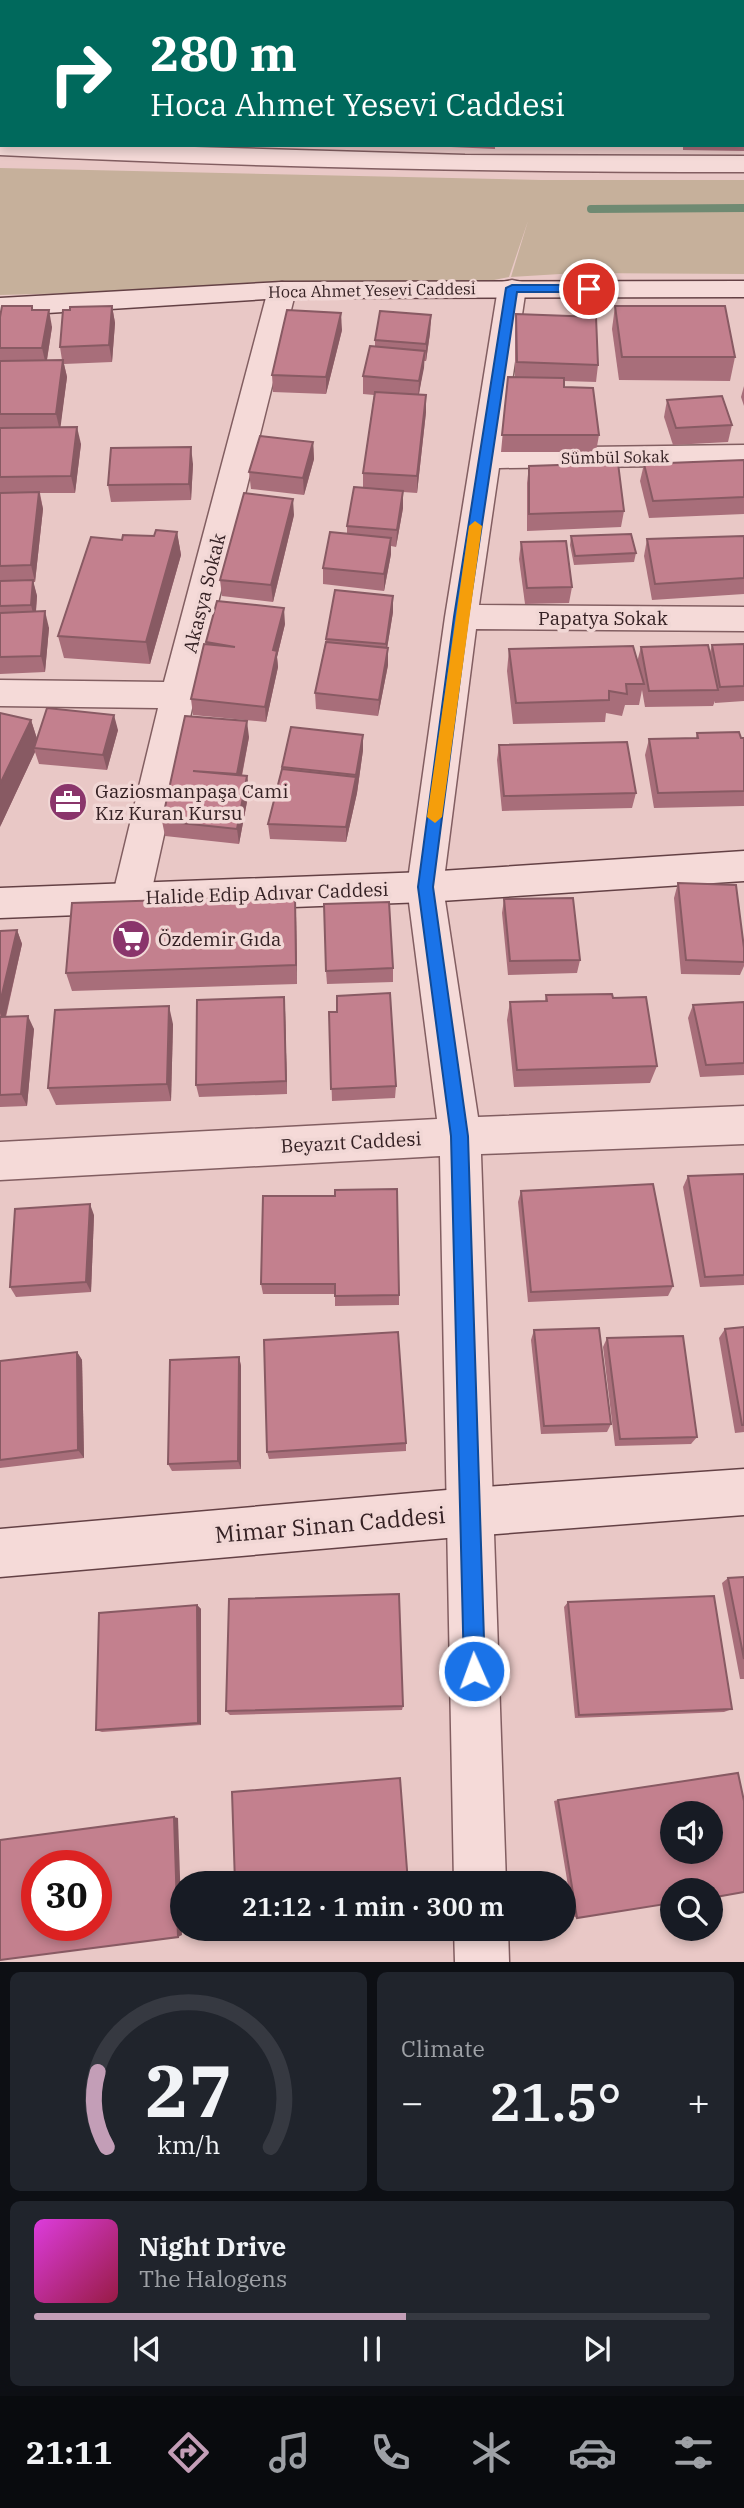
<!DOCTYPE html>
<html lang="en">
<head>
<meta charset="utf-8">
<style>
  :root { --surface:#171b24; --page:#20242c; --text:#f1f3f6; --muted:#9ea1a6; --line:#363941; --accent:#c39eb7 }
  body { margin:0; font-family:"IBM Plex Serif",serif; background:var(--page); color:var(--text); height:100vh; display:flex; flex-direction:column; font-size:26px; white-space:nowrap }
  * { box-sizing:border-box; margin:0 }
  p { font-size:23px; color:var(--muted) }
  .icon { flex:none; width:38px; height:38px; fill:none; stroke:currentColor; stroke-width:2; stroke-linecap:round; stroke-linejoin:round }
  .map { position:relative; height:1962px; overflow:hidden }
  .details { display:flex; flex-direction:column; gap:10px; padding:10px; background:#0d0f14; flex:1 }
  .details>* { flex:none }
  .guide { position:absolute; left:0px; top:0px; width:746px; height:147px; box-shadow:0 4px 10px #0003; background:#00695c; color:#fff; overflow:hidden }
  .buttons { position:absolute; left:660px; top:1801px; display:grid; gap:14px }
  .buttons a { display:grid; place-items:center; width:63px; height:63px; border-radius:50%; background:var(--surface); box-shadow:0 4px 10px #0003; font-size:35px }
  .speed { position:absolute; left:21px; top:1850px; display:flex; gap:14px; font-size:35px; font-weight:700; text-align:center }
  .speed>* { display:grid; place-content:center; width:91px; height:91px; border-radius:50%; background:var(--surface); box-shadow:0 4px 10px #0003; line-height:1 }
  .speed .limit { border:10px solid #d22; background:#fff; color:#111 }
  .pin { position:absolute; display:grid; place-items:center; width:60px; height:60px; color:#fff; margin:-30px; border:4px solid #fff; border-radius:50%; box-shadow:0 2px 7px #0007 }
  .me { position:absolute; width:77px; margin:-38px; rotate:358deg; stroke-linejoin:round; filter:drop-shadow(0 0 5px #0008) }
  .turn { display:flex; align-items:center; gap:24px; height:147px; padding:0 35px; font-size:32px }
  .turn .icon { width:91px; height:91px; stroke-width:2.5 }
  .turn b { display:block; font-size:49px; line-height:60px }
  .big { font-size:52px; font-weight:600; line-height:1.1 }
  .details .tile { flex:1; display:flex; flex-direction:column; justify-content:center; gap:10px; min-width:0; padding:0 24px; border-radius:10px; background:var(--page) }
  .details .dial { align-items:center; gap:0 }
  .dial svg { height:182px; overflow:visible; fill:none; stroke:var(--line); stroke-width:7; stroke-linecap:round; text-anchor:middle }
  .dial text { fill:var(--text); stroke:none }
  .song { display:flex; align-items:center; gap:21px }
  .cover { width:84px; height:84px; border-radius:10px; background:linear-gradient(135deg,hsl(300 70% 55%),hsl(340 70% 35%)) }
  .played { height:7px; border-radius:4px; background:linear-gradient(90deg,var(--accent) 55%,var(--line) 55%) }
  .keys { display:flex; justify-content:space-around; direction:ltr }
  .heat { display:flex; justify-content:space-between; align-items:center; font-size:38px; direction:ltr }
  .details .tiles { flex:1; display:grid; gap:10px; grid-template-columns:1fr 1fr }
  .tile:last-child { grid-column:span 2 }
  .trip { position:absolute; left:170px; top:1871px; width:406px; height:70px; border-radius:35px; background:var(--surface); box-shadow:0 4px 10px #0003; font-weight:600; line-height:70px; text-align:center }
  .tab-bar { display:flex; height:112px; justify-content:space-around; align-items:center; background:#090b0e; color:var(--muted) }
  .tab-bar .icon { width:49px; height:49px }
  .tab-bar .selected { color:var(--accent) }
  .tab-bar b { font-size:32px; color:var(--text) }
  .map>svg:first-child { display:block }
  .green { fill:#c6b09b }
  .lines { fill:none; stroke-linecap:round; stroke-linejoin:round }
  .stream { stroke:#6f8a72; stroke-width:8 }
  .street-casing { stroke:#825e61; stroke-width:3 }
  .secondary-casing { stroke:#644145; stroke-width:3 }
  .street { fill:#f5dad8; fill-rule:evenodd }
  .secondary { fill:#f5dad8; fill-rule:evenodd }
  .wall { fill:#a86e7a }
  .shaded-wall { fill:#885a63 }
  .building { fill:#c3808e; stroke:#885a63; stroke-width:2; fill-rule:evenodd }
  .route { fill:#1a73e8; stroke:#114b97; stroke-width:2 }
  .slow { fill:#f59e0b }
  .labels { text-anchor:middle; dominant-baseline:central; stroke-width:7; stroke-linejoin:round; paint-order:stroke }
  .far-street-label { font-size:16px; fill:#342023; stroke:#f1d7d5 }
  .street-label { font-size:19px; fill:#342023; stroke:#f1d7d5 }
  .poi-label { font-size:19px; fill:#342023; stroke:#f1d7d5; text-anchor:start }
  .near-street-label { font-size:23px; fill:#342023; stroke:#f1d7d5 }
</style>
</head>
<body>
<div class="map">
<svg width="744" height="1962" viewBox="0 0 744 1962">
  <rect width="100%" height="100%" fill="#e9c8c6"/>
  <path class="green" d="M0,168L541,180H744V274L577,273L511,277L528,221L509,277L479,283L0,295Z"/>
  <g class="lines">
    <path class="stream" d="M591,209L744,208"/>
    <defs>
      <g id="street">
        <path d="M170,0H192L169,2Z"/>
        <rect x="340" y="0" width="22" height="2"/>
        <rect x="519" y="0" width="22" height="2"/>
        <path d="M619,0H641L642,2H619Z"/>
        <path d="M0,139L2,145H125L465,155L744,156V172C496,172 248,167 0,155Z"/>
        <path d="M512,280L522,282L526,288L502,448L744,445V465L499,468L479,605L744,607V631L476,629L443,887L478,1117L744,1106V1144L481,1154L506,1883H454L440,1156L0,1180V1142L437,1119L407,887L445,617L498,288L502,282Z"/>
        <path d="M282,282L292,284L296,290L195,695L150,898L144,909L131,913L118,909L112,898L158,708L0,706V680L164,682L268,290L272,284Z"/>
        <path d="M454,1928H508L509,1962H455Z"/>
      </g>
      <g id="secondary">
        <path d="M744,281V297L282,298L0,316V298L282,282Z"/>
        <path d="M744,851V881L425,902L0,918V888L425,872Z"/>
        <path d="M744,1469V1515L470,1536L0,1577V1529L470,1488Z"/>
      </g>
    </defs>
    <use href="#street" class="street-casing"/>
    <use href="#secondary" class="secondary-casing"/>
    <use href="#street" class="street"/>
    <use href="#secondary" class="secondary"/>
  </g>
  <g class="wall">
    <path d="M0,0H55V2H2V82H0Z"/>
    <path d="M77,0H151L150,2H77Z"/>
    <rect x="443" y="0" width="53" height="2"/>
    <path d="M731,0H744V25V2H732Z"/>
    <path d="M744,108V151L683,150V145H744Z"/>
    <path d="M429,145H495V149L429,146Z"/>
    <path d="M32,306L33,310L52,327L47,360H62L60,347L112,306L115,323L112,362L64,364L67,377L60,427L81,444L75,493H40L43,509L35,582H33L37,596L36,612L49,628L45,672L0,674V317Z"/>
    <path d="M615,306L735,357L730,381L619,380L612,329Z"/>
    <path d="M516,314L598,365L596,382L564,381V387L599,435L596,452H501L508,377H515V332Z"/>
    <path d="M431,315L430,333L426,361H424L419,395L426,412L417,493L403,492V508L396,547L391,546V554L384,591L323,584V568L347,534V526L363,487V473L374,395L363,394V376L375,346V340Z"/>
    <path d="M342,330L326,394L273,392L272,375Z"/>
    <path d="M744,386V406L741,397Z"/>
    <path d="M667,400L732,425L728,442L673,445L664,417Z"/>
    <path d="M313,442L314,459L304,495L251,489L249,472Z"/>
    <path d="M744,460V514L649,518L640,481L644,464Z"/>
    <path d="M193,464L191,500L111,502L108,485Z"/>
    <path d="M529,466L624,511L621,527L527,531V483Z"/>
    <path d="M294,515L273,602L222,596L220,580Z"/>
    <path d="M177,532L181,555L150,664L64,658L58,636L122,540Z"/>
    <path d="M571,536L636,553L634,562L574,565L570,545Z"/>
    <path d="M744,536V594L652,600L644,556L647,539Z"/>
    <path d="M521,542L572,587L569,603L525,604L519,559Z"/>
    <path d="M393,596V612L387,648H388V665L378,716L316,709L315,693L326,639Z"/>
    <path d="M285,624L277,657L278,667L266,722L193,715L191,699L206,642Z"/>
    <path d="M744,644V701L715,703V701L713,706L645,707L642,690L639,705H625L622,716L606,713L605,722L513,724L507,671L509,649L637,662L641,647L710,652L712,645Z"/>
    <path d="M31,720L37,739L118,730L107,770L39,764L35,752L0,827Z"/>
    <path d="M697,733L744,738V806L654,808L645,755L649,739L696,738Z"/>
    <path d="M363,735V750L357,793L346,842L270,839L268,824L282,767Z"/>
    <path d="M249,737L242,776H247L249,791L239,844L165,836L162,821Z"/>
    <path d="M499,745L636,793L632,808L502,811L497,760Z"/>
    <path d="M678,883L744,948V966L740,975L681,974L674,898Z"/>
    <path d="M295,896L296,915L297,984L72,991L66,973Z"/>
    <path d="M504,899L580,960L577,973L508,975L502,913Z"/>
    <path d="M17,930L22,944L6,1017L34,1029L27,1106L0,1107V931Z"/>
    <path d="M393,968V982L327,984L326,971Z"/>
    <path d="M546,995L613,998L657,1066L650,1083L514,1087L507,1020L510,1002L545,1001Z"/>
    <path d="M284,997L285,1010L287,1094L199,1097L196,1085Z"/>
    <path d="M744,1002V1075L700,1077L688,1018L693,1005Z"/>
    <path d="M329,1012H337L396,1086L395,1098L332,1101Z"/>
    <path d="M173,1024L171,1101L56,1105L48,1088Z"/>
    <path d="M744,1174V1285L700,1287L683,1187L688,1176Z"/>
    <path d="M521,1191L673,1286L668,1296L528,1302L518,1202Z"/>
    <path d="M263,1196L399,1295V1305L335,1306V1294H263L261,1284Z"/>
    <path d="M94,1215L91,1292L16,1297L10,1287Z"/>
    <path d="M744,1327V1432L735,1433L719,1338L725,1329Z"/>
    <path d="M534,1330L611,1424L607,1432L541,1434L531,1340Z"/>
    <path d="M607,1338L697,1437L691,1444L615,1446L603,1347Z"/>
    <path d="M77,1352L82,1360L84,1458L0,1468V1361Z"/>
    <path d="M239,1357L241,1366V1469L172,1471L168,1464Z"/>
    <path d="M406,1443V1451L269,1459L267,1452Z"/>
    <path d="M744,1577V1679H740L722,1583L728,1578Z"/>
    <path d="M568,1602L732,1709L724,1712L575,1718L564,1607Z"/>
    <path d="M197,1605L201,1609V1725L102,1732L96,1730Z"/>
    <path d="M403,1706L402,1710L230,1715L226,1711Z"/>
    <path d="M558,1800L577,1918L573,1916L554,1801Z"/>
  </g>
  <g class="shaded-wall">
    <path d="M112,306L115,323L112,362L109,345Z"/>
    <path d="M49,310L52,327L46,365L42,348Z"/>
    <path d="M341,313L342,330L326,394V377Z"/>
    <path d="M431,315L430,333L426,361V344Z"/>
    <path d="M425,351L424,368L418,398L419,381Z"/>
    <path d="M63,360L67,377L60,431L56,414Z"/>
    <path d="M426,395V412L417,493V476Z"/>
    <path d="M77,427L81,444L75,493L71,476Z"/>
    <path d="M313,442L314,459L304,495L303,478Z"/>
    <path d="M191,447L193,464L191,500L189,484Z"/>
    <path d="M403,491V508L396,547L397,530Z"/>
    <path d="M39,492L43,509L35,582L31,565Z"/>
    <path d="M293,499L294,515L273,602L271,585Z"/>
    <path d="M177,532L181,555L150,664L146,642Z"/>
    <path d="M391,538V554L384,591V574Z"/>
    <path d="M33,580L37,596L35,621L31,605Z"/>
    <path d="M393,596V612L385,661L386,644Z"/>
    <path d="M284,608L285,624L277,657L278,667L266,722L265,707L273,650Z"/>
    <path d="M45,611L49,628L45,672L41,656Z"/>
    <path d="M388,648V665L378,716L379,700Z"/>
    <path d="M114,715L118,730L107,770L103,755Z"/>
    <path d="M31,720L39,745L34,748L35,752L0,827V784Z"/>
    <path d="M247,721L249,737L239,789L237,774Z"/>
    <path d="M363,735V750L357,793L346,842V827L356,778Z"/>
    <path d="M247,776L249,791L239,844L237,829Z"/>
    <path d="M295,896L296,915L297,984L296,965Z"/>
    <path d="M17,930L22,944L4,1023L0,1013V1003Z"/>
    <path d="M284,997L285,1010L287,1094L286,1081Z"/>
    <path d="M169,1006L173,1024L171,1101L167,1084Z"/>
    <path d="M28,1016L34,1029L27,1106L21,1094Z"/>
    <path d="M90,1204L94,1215L91,1292L86,1282Z"/>
    <path d="M77,1352L82,1360L84,1458L78,1450Z"/>
    <path d="M239,1357L241,1366V1469L238,1461Z"/>
    <path d="M197,1605L201,1609V1725L198,1723Z"/>
    <path d="M174,1817L178,1818L182,1935L178,1937Z"/>
  </g>
  <g class="building">
    <path d="M0,0H44V2H2V11H0Z"/>
    <path d="M217,0H277V2H216Z"/>
    <path d="M286,0H335V2H285Z"/>
    <rect x="385" y="0" width="35" height="2"/>
    <rect x="558" y="0" width="49" height="2"/>
    <rect x="0" y="11" width="2" height="48"/>
    <path d="M2,306H32V310H49L42,348H0V317Z"/>
    <path d="M112,306L109,345L60,347L63,310H70V307Z"/>
    <path d="M615,306H725L735,357H622Z"/>
    <path d="M287,310L341,313L326,377L272,375Z"/>
    <path d="M380,311L431,315L426,344L375,340Z"/>
    <path d="M516,314L596,317L598,365L517,362Z"/>
    <path d="M370,346L425,351L419,381L363,376Z"/>
    <path d="M63,360L56,414H0V361Z"/>
    <path d="M508,377L564,378V387L593,388L599,435H502Z"/>
    <path d="M375,392L426,395L417,476L363,473Z"/>
    <path d="M722,396L732,425L676,428L667,400Z"/>
    <path d="M77,427L71,476L0,477V428Z"/>
    <path d="M260,436L313,442L303,478L249,472Z"/>
    <path d="M191,447L189,484L108,485L111,448Z"/>
    <path d="M744,460V497L653,501L644,464Z"/>
    <path d="M618,463L624,511L529,514V466Z"/>
    <path d="M354,487L403,491L397,530L347,526Z"/>
    <path d="M39,492L31,565L0,566V493Z"/>
    <path d="M244,493L293,499L271,585L220,580Z"/>
    <path d="M156,530L177,532L146,642L58,636L91,537L122,540L123,535L154,536Z"/>
    <path d="M330,532L391,538L384,574L323,568Z"/>
    <path d="M631,534L636,553L575,556L571,536Z"/>
    <path d="M744,536V578L655,584L647,539Z"/>
    <path d="M566,541L572,587L527,588L521,542Z"/>
    <path d="M33,580L31,605L0,606V581Z"/>
    <path d="M335,590L393,596L386,644L326,639Z"/>
    <path d="M217,601L284,608L273,650L277,651L265,707L191,699L204,644L235,647L206,642Z"/>
    <path d="M45,611L41,656L0,657V613Z"/>
    <path d="M326,642L388,648L379,700L315,693Z"/>
    <path d="M744,644V686L720,687L712,645Z"/>
    <path d="M708,645L718,690L649,691L641,647Z"/>
    <path d="M633,646L644,684H626L627,694L609,691V700L516,703L509,649Z"/>
    <path d="M47,708L114,715L103,755L34,748Z"/>
    <path d="M0,713L31,720L0,784Z"/>
    <path d="M185,716L247,721L237,774L193,771L247,776L237,829L162,821Z"/>
    <path d="M291,727L363,735L356,775L282,767Z"/>
    <path d="M739,732L741,738H744V791L658,793L649,739L698,738L697,733Z"/>
    <path d="M627,742L636,793L504,796L499,745Z"/>
    <path d="M282,769L356,777L346,827L268,824Z"/>
    <path d="M678,883L736,885L744,948V962L686,960Z"/>
    <path d="M295,896L296,965L66,973L72,903Z"/>
    <path d="M573,898L580,960L510,961L504,899Z"/>
    <path d="M389,902L393,968L326,971L324,904Z"/>
    <path d="M17,930L0,1003V931Z"/>
    <path d="M390,993L396,1086L331,1089L329,1012H337V996Z"/>
    <path d="M612,994L613,998L646,997L657,1066L517,1070L510,1002L547,1001L546,995Z"/>
    <path d="M284,997L286,1081L196,1085L197,1000Z"/>
    <path d="M744,1002V1063L706,1065L693,1005Z"/>
    <path d="M169,1006L167,1084L48,1088L55,1010Z"/>
    <path d="M28,1016L21,1094L0,1095V1017Z"/>
    <path d="M744,1174V1275L705,1277L688,1176Z"/>
    <path d="M653,1184L673,1286L531,1292L521,1191Z"/>
    <path d="M397,1189L399,1295L335,1296V1284H261L263,1196H335V1190Z"/>
    <path d="M90,1204L86,1282L10,1287L15,1209Z"/>
    <path d="M744,1327V1425H742L725,1329Z"/>
    <path d="M599,1328L611,1424L544,1426L534,1330Z"/>
    <path d="M398,1332L406,1443L267,1452L264,1340Z"/>
    <path d="M683,1336L697,1437L620,1439L607,1338Z"/>
    <path d="M77,1352L78,1450L0,1460V1361Z"/>
    <path d="M239,1357L238,1461L168,1464L170,1360Z"/>
    <path d="M744,1577V1659L728,1578Z"/>
    <path d="M399,1594L403,1706L226,1711L229,1599Z"/>
    <path d="M714,1596L732,1709L579,1715L568,1602Z"/>
    <path d="M197,1605L198,1723L96,1730L99,1613Z"/>
    <path d="M738,1773L744,1801V1892L710,1898V1890H672V1903L577,1918L558,1800ZM672,1813H710V1852H672Z"/>
    <path d="M400,1778L408,1883H235L232,1792Z"/>
    <path d="M174,1817L178,1937L0,1960V1840ZM37,1866H96V1925H37Z"/>
    <path d="M236,1928H333L236,1937Z"/>
  </g>
  <path class="route" d="M512,285H589L595,289L589,292H517L468,617L433,887L468,1136L485,1671L482,1678L474,1681L467,1678L464,1671L451,1136L418,887L454,617L506,288Z"/>
  <path class="slow" d="M475,521L482,526L442,817L435,823L427,817L469,526Z"/>
  <defs>
    <symbol id="office-disc" viewBox="-11 -11 22 22"><circle r="9.5" fill="#8a356b" stroke="#f1d7d5"/><path d="M-6-3h4V-5.5h4V-3h4V5H-6ZM-1-4.5V-3h2v-1.5ZM-6 0V1H6V0Z" fill="#fff"/></symbol>
    <symbol id="supermarket-disc" viewBox="-11 -11 22 22"><circle r="9.5" fill="#8a356b" stroke="#f1d7d5"/><path d="M-6-5.5h2.5l.6 2H6L4.5 2H-2.5L-4.4-4H-6ZM-1.5 3.2a1.3 1.3 0 1 0 .1 0ZM3 3.2a1.3 1.3 0 1 0 .1 0Z" fill="#fff"/></symbol>
  </defs>
  <g fill-rule="evenodd">
    <use href="#office-disc" x="46" y="780" width="44" height="44"/>
    <use href="#supermarket-disc" x="109" y="917" width="44" height="44"/>
  </g>
  <g class="labels">
    <g class="far-street-label">
      <text transform="translate(372 290) rotate(-1)">Hoca Ahmet Yesevi Caddesi</text>
      <text transform="translate(615 457) rotate(-1)">Sümbül Sokak</text>
    </g>
    <g class="street-label">
      <text transform="translate(204 593) rotate(-76)">Akasya Sokak</text>
      <text x="603" y="618">Papatya Sokak</text>
      <text transform="translate(267 893) rotate(-2)">Halide Edip Adıvar Caddesi</text>
      <text transform="translate(351 1142) rotate(-3)">Beyazıt Caddesi</text>
    </g>
    <g class="poi-label">
      <text x="95" y="791">Gaziosmanpaşa Cami<tspan x="95" dy="22">Kız Kuran Kursu</tspan></text>
      <text x="158" y="939">Özdemir Gıda</text>
    </g>
    <g class="near-street-label">
      <text transform="translate(330 1524) rotate(-5)">Mimar Sinan Caddesi</text>
    </g>
  </g>
</svg>
<div class="buttons">
<a><svg class="icon" aria-label="sound" viewBox="0 0 24 24"><path d="M4 9h4l5-4v14l-5-4H4zM17 9q2 3 0 6"/></svg></a>
<a><svg class="icon" aria-label="search" viewBox="0 0 24 24"><circle cx="10" cy="10" r="6"/><path d="M15 15l6 6"/></svg></a>
</div>
<div class="speed"><div class="limit">30</div></div>
<div class="pin" style="left:589px;top:289px;background:#d93025"><svg class="icon" aria-label="arrive" viewBox="0 0 24 24"><path d="M6 21V4h12l-3 4 3 4H6"/></svg></div>
<svg class="me" style="left:474px;top:1671px" viewBox="-20 -20 40 40"><circle r="17" fill="#1a73e8" stroke="#fff" stroke-width="3"/><path d="M0-11L8 9 0 5-8 9z" fill="#fff"/></svg>
<div class="trip">21:12 · 1 min · 300 m</div>
<div class="guide">
<div class="turn"><svg class="icon" aria-label="right" viewBox="0 0 24 24"><path d="M7 20v-9h11M14 6l5 5-5 5"/></svg><div><b>280 m</b>Hoca Ahmet Yesevi Caddesi</div></div>
</div>
</div>
<section class="details">
<div class="tiles">
<div class="tile dial"><svg viewBox="0 0 100 80">
<path d="M14 69A42 42 0 1 1 86 69"/>
<path d="M14 69A42 42 0 0 1 10 36" stroke="#c39eb7"/>
<text x="50" y="56" font-size="32" font-weight="700">27</text>
<text x="50" y="72" font-size="11">km/h</text>
</svg></div>
<div class="tile"><p>Climate</p>
<div class="heat"><a>−</a><b class="big">21.5°</b><a>+</a></div>
</div>
<div class="tile">
<div class="song"><i class="cover"></i><div><b>Night Drive</b><p>The Halogens</p></div></div>
<div class="played"></div>
<div class="keys"><svg class="icon" aria-label="previous" viewBox="0 0 24 24"><path d="M18 5L8 12l10 7zM5 5v14"/></svg><svg class="icon" aria-label="pause" viewBox="0 0 24 24"><path d="M8 5v14M16 5v14"/></svg><svg class="icon" aria-label="next" viewBox="0 0 24 24"><path d="M6 5l10 7-10 7zM19 5v14"/></svg></div>
</div>
</div>
</section>
<nav class="tab-bar">
<b>21:11</b>
<svg class="icon selected" aria-label="directions" viewBox="0 0 24 24"><path d="M12 3l9 9-9 9-9-9zM9 14v-3h6M13 9l2 2-2 2"/></svg>
<svg class="icon" aria-label="music" viewBox="0 0 24 24"><path d="M9 18V5l10-2v13"/><circle cx="6" cy="18" r="3"/><circle cx="16" cy="16" r="3"/></svg>
<svg class="icon" aria-label="phone" viewBox="0 0 24 24"><path d="M5 4h4l2 5-3 2q2 4 5 5l2-3 5 2v4C11 20 4 13 5 4z"/></svg>
<svg class="icon" aria-label="climate" viewBox="0 0 24 24"><path d="M12 3v18M4 7l16 10M4 17L20 7"/></svg>
<svg class="icon" aria-label="car" viewBox="0 0 24 24"><path d="M5 17H2v-5l4-1 3-4h7l3 4 3 1v5h-3M9 17h6M6 11h13"/><circle cx="7" cy="17" r="2"/><circle cx="17" cy="17" r="2"/></svg>
<svg class="icon" aria-label="filters" viewBox="0 0 24 24"><path d="M4 7h16M4 17h16"/><circle cx="9" cy="7" r="2"/><circle cx="15" cy="17" r="2"/></svg>
</nav>
</body>
</html>
